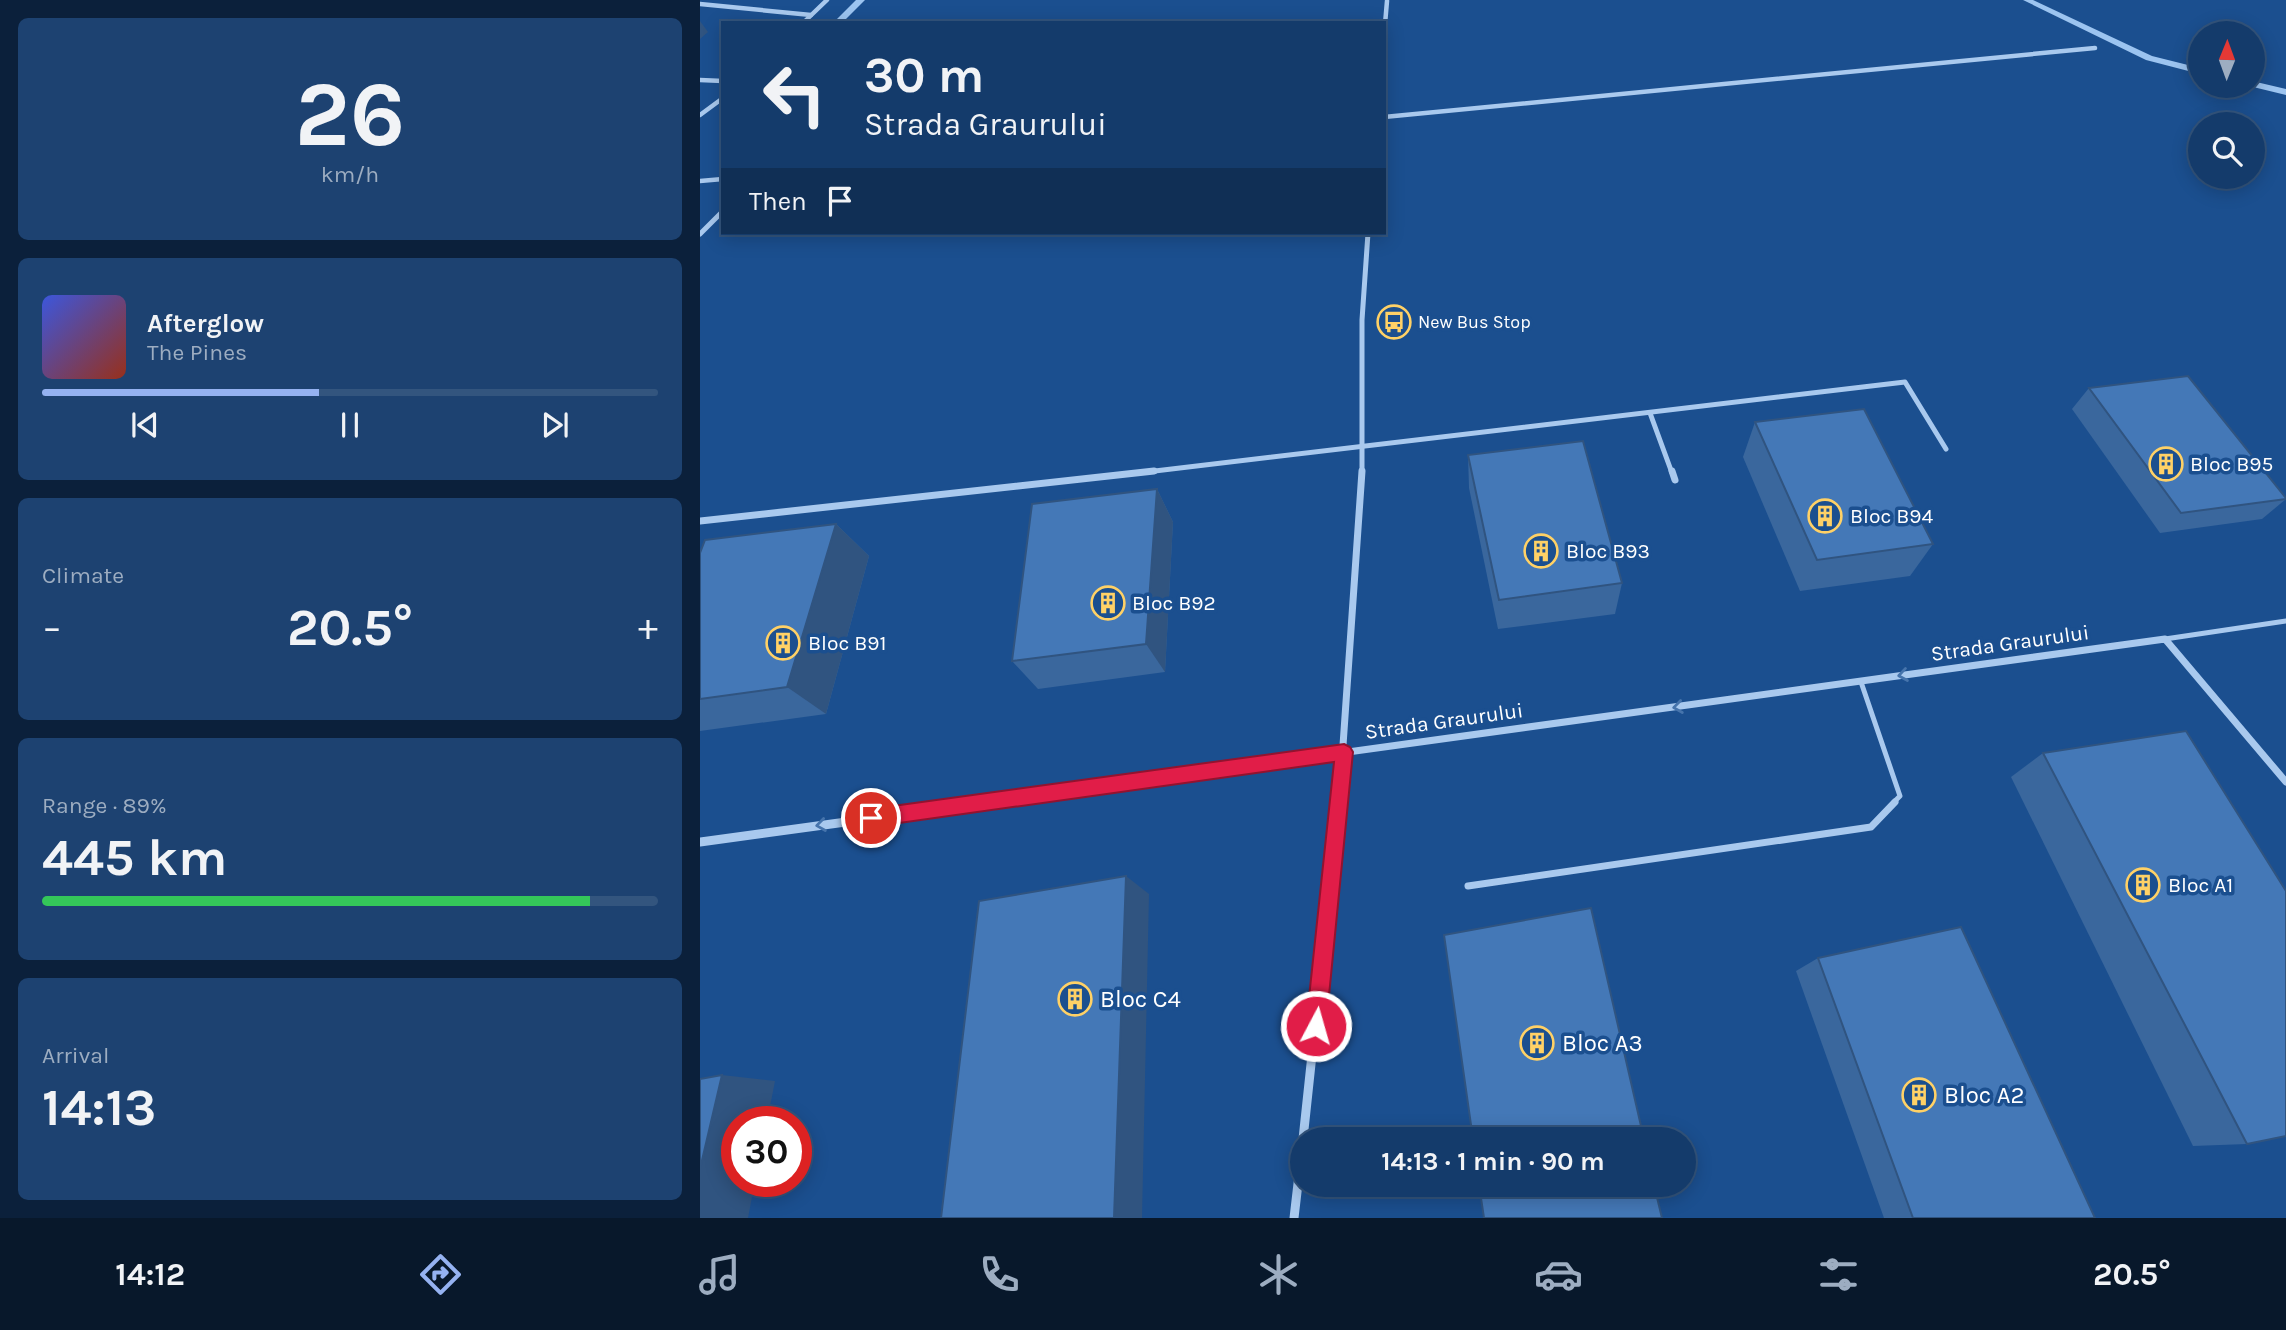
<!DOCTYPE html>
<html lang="en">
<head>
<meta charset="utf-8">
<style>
  :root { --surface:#143b6b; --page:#1d4271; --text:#f1f3f6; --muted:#9dadc1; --line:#33557e; --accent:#95b2f1 }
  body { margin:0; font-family:Karla,sans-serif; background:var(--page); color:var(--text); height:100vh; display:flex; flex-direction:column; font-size:26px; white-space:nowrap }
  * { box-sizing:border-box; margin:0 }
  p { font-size:23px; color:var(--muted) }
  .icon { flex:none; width:38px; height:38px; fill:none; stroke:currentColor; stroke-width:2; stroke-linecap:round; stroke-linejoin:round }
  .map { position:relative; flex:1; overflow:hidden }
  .drawer { display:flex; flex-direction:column; gap:18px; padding:18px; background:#0b203b; width:700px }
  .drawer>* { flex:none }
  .hud { position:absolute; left:21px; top:21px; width:665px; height:214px; border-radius:0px; box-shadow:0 4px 18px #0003,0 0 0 2px var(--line); background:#143b6b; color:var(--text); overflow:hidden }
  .needle { width:46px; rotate:1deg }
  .buttons { position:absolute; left:1488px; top:21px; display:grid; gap:14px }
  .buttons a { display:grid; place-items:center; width:77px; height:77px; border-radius:50%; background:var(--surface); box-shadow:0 4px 18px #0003,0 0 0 2px var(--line); font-size:35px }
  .speed { position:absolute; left:21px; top:1106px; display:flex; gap:14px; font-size:35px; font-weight:700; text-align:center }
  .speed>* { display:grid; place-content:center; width:91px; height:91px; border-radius:50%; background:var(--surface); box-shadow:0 4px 18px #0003,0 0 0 2px var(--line); line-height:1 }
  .speed .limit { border:10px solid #d22; background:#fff; color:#111 }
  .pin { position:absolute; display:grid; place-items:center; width:60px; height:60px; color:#fff; margin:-30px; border:4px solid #fff; border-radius:50%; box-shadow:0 2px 7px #0007 }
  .me { position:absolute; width:77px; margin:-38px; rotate:6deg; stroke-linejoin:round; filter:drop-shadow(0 0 5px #0008) }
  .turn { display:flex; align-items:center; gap:24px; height:147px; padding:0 28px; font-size:32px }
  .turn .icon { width:91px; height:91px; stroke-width:2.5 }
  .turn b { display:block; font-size:49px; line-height:60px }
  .then { display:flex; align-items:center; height:66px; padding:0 28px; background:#0003; gap:14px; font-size:26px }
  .big { font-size:52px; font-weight:700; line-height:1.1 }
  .drawer .widget { flex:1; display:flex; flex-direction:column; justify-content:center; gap:10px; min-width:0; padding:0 24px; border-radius:10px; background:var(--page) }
  .drawer .dial { align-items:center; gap:0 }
  .dial b { font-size:91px; line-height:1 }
  .song { display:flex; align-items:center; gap:21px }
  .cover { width:84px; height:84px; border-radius:10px; background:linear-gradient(135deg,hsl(230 70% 55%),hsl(10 70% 35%)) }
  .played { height:7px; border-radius:4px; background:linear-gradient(90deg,var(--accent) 45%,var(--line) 45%) }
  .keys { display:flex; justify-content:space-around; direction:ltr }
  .heat { display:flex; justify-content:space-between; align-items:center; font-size:38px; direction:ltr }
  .charge { height:10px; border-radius:5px; background:linear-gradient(90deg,#34c759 89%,var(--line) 0) }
  .trip { position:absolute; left:590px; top:1127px; width:406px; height:70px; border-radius:35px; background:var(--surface); box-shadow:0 4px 18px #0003,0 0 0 2px var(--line); font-weight:700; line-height:70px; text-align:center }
  .dock { display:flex; height:112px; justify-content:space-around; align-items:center; background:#08182b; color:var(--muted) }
  .dock .icon { width:49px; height:49px }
  .dock .current { color:var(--accent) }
  .dock b { font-size:32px; color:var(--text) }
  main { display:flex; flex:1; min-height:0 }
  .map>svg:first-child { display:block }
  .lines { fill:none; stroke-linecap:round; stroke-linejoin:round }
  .stream { fill:#9cc4f0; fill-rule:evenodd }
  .lane-far1 { stroke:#a9c9ee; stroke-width:5 }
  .lane { stroke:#a9c9ee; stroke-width:7 }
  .street-far3 { stroke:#a9c9ee; stroke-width:4.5 }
  .street-far2 { stroke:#a9c9ee; stroke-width:5 }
  .street-far1 { stroke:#a9c9ee; stroke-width:7 }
  .street { stroke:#a9c9ee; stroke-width:9 }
  .wall { fill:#3a679d }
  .shaded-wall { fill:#305480 }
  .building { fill:#4478b7; stroke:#305480; stroke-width:2 }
  .oneway { stroke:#4674ac }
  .route { fill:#e11d48; stroke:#92132f; stroke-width:2 }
  .labels { text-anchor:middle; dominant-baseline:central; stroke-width:7; stroke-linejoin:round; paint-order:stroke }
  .far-poi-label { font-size:18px; fill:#fff; stroke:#1b4f8f; text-anchor:start }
  .poi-label { font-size:21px; fill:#fff; stroke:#1b4f8f; text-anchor:start }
  .street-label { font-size:21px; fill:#fff; stroke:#1b4f8f }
  .near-poi-label { font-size:24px; fill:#fff; stroke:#1b4f8f; text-anchor:start }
</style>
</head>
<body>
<main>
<section class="drawer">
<div class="widget dial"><b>26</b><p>km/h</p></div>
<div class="widget">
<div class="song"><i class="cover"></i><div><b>Afterglow</b><p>The Pines</p></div></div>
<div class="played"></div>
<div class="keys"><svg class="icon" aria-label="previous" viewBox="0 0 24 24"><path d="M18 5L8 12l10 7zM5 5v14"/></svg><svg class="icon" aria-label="pause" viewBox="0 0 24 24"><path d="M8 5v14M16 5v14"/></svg><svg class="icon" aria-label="next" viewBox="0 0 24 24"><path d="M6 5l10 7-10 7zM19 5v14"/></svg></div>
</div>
<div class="widget"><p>Climate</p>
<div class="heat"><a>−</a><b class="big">20.5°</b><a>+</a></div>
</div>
<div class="widget"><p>Range · 89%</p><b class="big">445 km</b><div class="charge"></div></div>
<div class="widget"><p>Arrival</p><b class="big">14:13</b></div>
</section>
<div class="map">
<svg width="1586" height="1218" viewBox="0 0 1586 1218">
  <rect width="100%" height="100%" fill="#1b4f8f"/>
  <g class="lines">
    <g class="stream">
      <path d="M156,0H165L142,23H133Z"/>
      <path d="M1323,0H1333L1452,56L1500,68V74L1446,60Z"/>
      <path d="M1552,81L1586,89V95L1549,86H1552Z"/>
    </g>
    <g class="lane-far1">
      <path d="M1465,639L1586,621"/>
      <path d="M1161,682L1200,796L1193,803"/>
    </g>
    <path class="lane" d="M768,886L1171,827L1195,802"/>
    <g class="street-far3">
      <path d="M0,4L111,15"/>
      <path d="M103,23L127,0"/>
      <path d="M684,36L687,1"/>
      <path d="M0,80L23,81"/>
      <path d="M0,115L23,98"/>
      <path d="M684,117L1395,48"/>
      <path d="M0,181L23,179"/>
    </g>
    <g class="street-far2">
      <path d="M0,234L23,211"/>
      <path d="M950,413L972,473"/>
      <path d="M438,473L1205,382L1246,449"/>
      <path d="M662,473V320L668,233"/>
    </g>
    <g class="street-far1">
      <path d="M972,471L975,480"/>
      <path d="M0,521L454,471"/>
      <path d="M279,803L1465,639L1586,782"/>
      <path d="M639,803L662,471"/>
    </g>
    <g class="street">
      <path d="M0,842L292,802"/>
      <path d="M603,1139L639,802"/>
      <path d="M594,1218L602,1149"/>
    </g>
  </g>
  <g class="wall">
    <path d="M1389,388L1586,499L1562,519L1460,533L1372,409Z"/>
    <path d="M1055,422L1233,544L1210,576L1100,591L1043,457Z"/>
    <path d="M768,455L922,583L915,614L798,629L769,488Z"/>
    <path d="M457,489L473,522L465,672L338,689L312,661Z"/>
    <path d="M136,524L169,556L126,714L0,731V553Z"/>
    <path d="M1343,753L1547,1144L1493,1146L1311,777Z"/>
    <path d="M1118,958L1395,1218H1184L1096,971Z"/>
  </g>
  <g class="shaded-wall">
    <path d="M0,21L8,32L0,39Z"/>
    <path d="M457,489L473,522L465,672L446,644Z"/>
    <path d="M136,524L169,556L126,714L87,687Z"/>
    <path d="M426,876L449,894L442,1218H414Z"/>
    <path d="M22,1075L75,1081L67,1122H37V1181H55L48,1218H0V1169Z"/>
  </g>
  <g class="building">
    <path d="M1488,376L1586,498V499L1481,513L1389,388Z"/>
    <path d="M1164,409L1233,544L1117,560L1055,422Z"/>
    <path d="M883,441L922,583L799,600L768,455Z"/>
    <path d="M457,489L446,644L312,661L332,504Z"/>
    <path d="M136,524L87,687L0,699V553L5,540Z"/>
    <path d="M1486,731L1586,891V1136L1547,1144L1343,753Z"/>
    <path d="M426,876L414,1218H241L279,901Z"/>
    <path d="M891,908L944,1139H773L744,935Z"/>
    <path d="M1261,927L1395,1218H1213L1118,958Z"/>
    <path d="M22,1075L0,1169V1079Z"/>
    <path d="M779,1185H954L962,1218H784Z"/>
  </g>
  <defs><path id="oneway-chevron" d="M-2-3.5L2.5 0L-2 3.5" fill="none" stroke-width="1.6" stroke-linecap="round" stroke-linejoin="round" transform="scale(1.75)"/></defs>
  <g class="oneway">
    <use href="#oneway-chevron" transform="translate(1203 675) rotate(171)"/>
    <use href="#oneway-chevron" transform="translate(978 707) rotate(172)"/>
    <use href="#oneway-chevron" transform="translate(121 825) rotate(172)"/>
  </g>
  <path class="route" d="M644,744L650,747L653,752L626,1026L623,1033L616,1036L609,1033L606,1026L634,762L171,827L165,825L162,818L165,812L171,809Z"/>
  <defs>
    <symbol id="bus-ring" viewBox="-11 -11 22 22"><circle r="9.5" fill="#1b4f8f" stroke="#ffd166" stroke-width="1.5"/><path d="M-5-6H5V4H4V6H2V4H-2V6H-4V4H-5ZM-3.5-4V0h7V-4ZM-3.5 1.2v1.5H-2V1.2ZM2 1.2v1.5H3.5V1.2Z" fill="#ffd166"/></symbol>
    <symbol id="building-ring" viewBox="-11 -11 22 22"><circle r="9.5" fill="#1b4f8f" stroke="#ffd166" stroke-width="1.5"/><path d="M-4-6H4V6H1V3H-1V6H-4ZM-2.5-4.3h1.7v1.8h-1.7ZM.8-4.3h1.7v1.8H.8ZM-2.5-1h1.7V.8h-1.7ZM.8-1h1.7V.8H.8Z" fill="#ffd166"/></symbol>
  </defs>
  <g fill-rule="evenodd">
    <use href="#bus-ring" x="675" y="303" width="38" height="38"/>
    <use href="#building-ring" x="1447" y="445" width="38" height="38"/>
    <use href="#building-ring" x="1106" y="497" width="38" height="38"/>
    <use href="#building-ring" x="822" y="532" width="38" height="38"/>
    <use href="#building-ring" x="389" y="584" width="38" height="38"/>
    <use href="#building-ring" x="64" y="624" width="38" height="38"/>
    <use href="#building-ring" x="1424" y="866" width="38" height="38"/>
    <use href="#building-ring" x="356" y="980" width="38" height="38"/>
    <use href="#building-ring" x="818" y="1024" width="38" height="38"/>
    <use href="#building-ring" x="1200" y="1076" width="38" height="38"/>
  </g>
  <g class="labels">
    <g class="far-poi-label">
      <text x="718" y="322">New Bus Stop</text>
    </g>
    <g class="poi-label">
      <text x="1490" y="464">Bloc B95</text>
      <text x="1150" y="516">Bloc B94</text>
      <text x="866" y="551">Bloc B93</text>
      <text x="432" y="603">Bloc B92</text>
      <text x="108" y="643">Bloc B91</text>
      <text x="1468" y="885">Bloc A1</text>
    </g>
    <g class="street-label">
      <text transform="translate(1310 643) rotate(-8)">Strada Graurului</text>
      <text transform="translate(744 721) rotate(-8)">Strada Graurului</text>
    </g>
    <g class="near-poi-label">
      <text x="400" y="999">Bloc C4</text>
      <text x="862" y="1043">Bloc A3</text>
      <text x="1244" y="1095">Bloc A2</text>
    </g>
  </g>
</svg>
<div class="buttons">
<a><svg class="needle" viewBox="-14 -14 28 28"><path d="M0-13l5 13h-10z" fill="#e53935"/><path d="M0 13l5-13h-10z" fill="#9dadc1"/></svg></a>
<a><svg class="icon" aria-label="search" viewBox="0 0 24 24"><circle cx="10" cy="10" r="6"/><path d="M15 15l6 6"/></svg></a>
</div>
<div class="speed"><div class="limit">30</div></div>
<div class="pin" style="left:171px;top:818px;background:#d93025"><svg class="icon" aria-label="arrive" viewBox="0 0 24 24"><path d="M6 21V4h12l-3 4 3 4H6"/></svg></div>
<svg class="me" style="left:616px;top:1026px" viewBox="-20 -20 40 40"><circle r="17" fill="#e11d48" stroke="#fff" stroke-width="3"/><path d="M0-11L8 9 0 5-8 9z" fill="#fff"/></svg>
<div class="trip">14:13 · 1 min · 90 m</div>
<div class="hud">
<div class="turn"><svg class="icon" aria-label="left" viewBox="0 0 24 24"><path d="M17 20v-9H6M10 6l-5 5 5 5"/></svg><div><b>30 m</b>Strada Graurului</div></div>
<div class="then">Then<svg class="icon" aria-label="arrive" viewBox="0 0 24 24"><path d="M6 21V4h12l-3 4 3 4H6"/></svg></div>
</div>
</div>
</main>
<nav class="dock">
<b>14:12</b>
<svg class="icon current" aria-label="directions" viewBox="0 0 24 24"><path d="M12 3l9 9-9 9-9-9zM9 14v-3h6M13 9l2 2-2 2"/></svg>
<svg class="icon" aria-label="music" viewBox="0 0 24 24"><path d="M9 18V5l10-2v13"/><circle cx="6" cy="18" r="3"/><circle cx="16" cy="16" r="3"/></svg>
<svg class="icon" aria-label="phone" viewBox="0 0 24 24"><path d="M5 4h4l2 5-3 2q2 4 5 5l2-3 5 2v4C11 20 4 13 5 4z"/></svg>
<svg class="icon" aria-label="climate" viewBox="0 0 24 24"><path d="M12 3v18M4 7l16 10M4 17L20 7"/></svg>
<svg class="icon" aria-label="car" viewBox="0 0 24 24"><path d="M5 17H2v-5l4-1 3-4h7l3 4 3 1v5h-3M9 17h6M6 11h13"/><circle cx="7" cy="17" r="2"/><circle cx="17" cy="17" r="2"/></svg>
<svg class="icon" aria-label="filters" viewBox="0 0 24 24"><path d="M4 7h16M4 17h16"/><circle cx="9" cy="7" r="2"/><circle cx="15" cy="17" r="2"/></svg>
<b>20.5°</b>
</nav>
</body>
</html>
